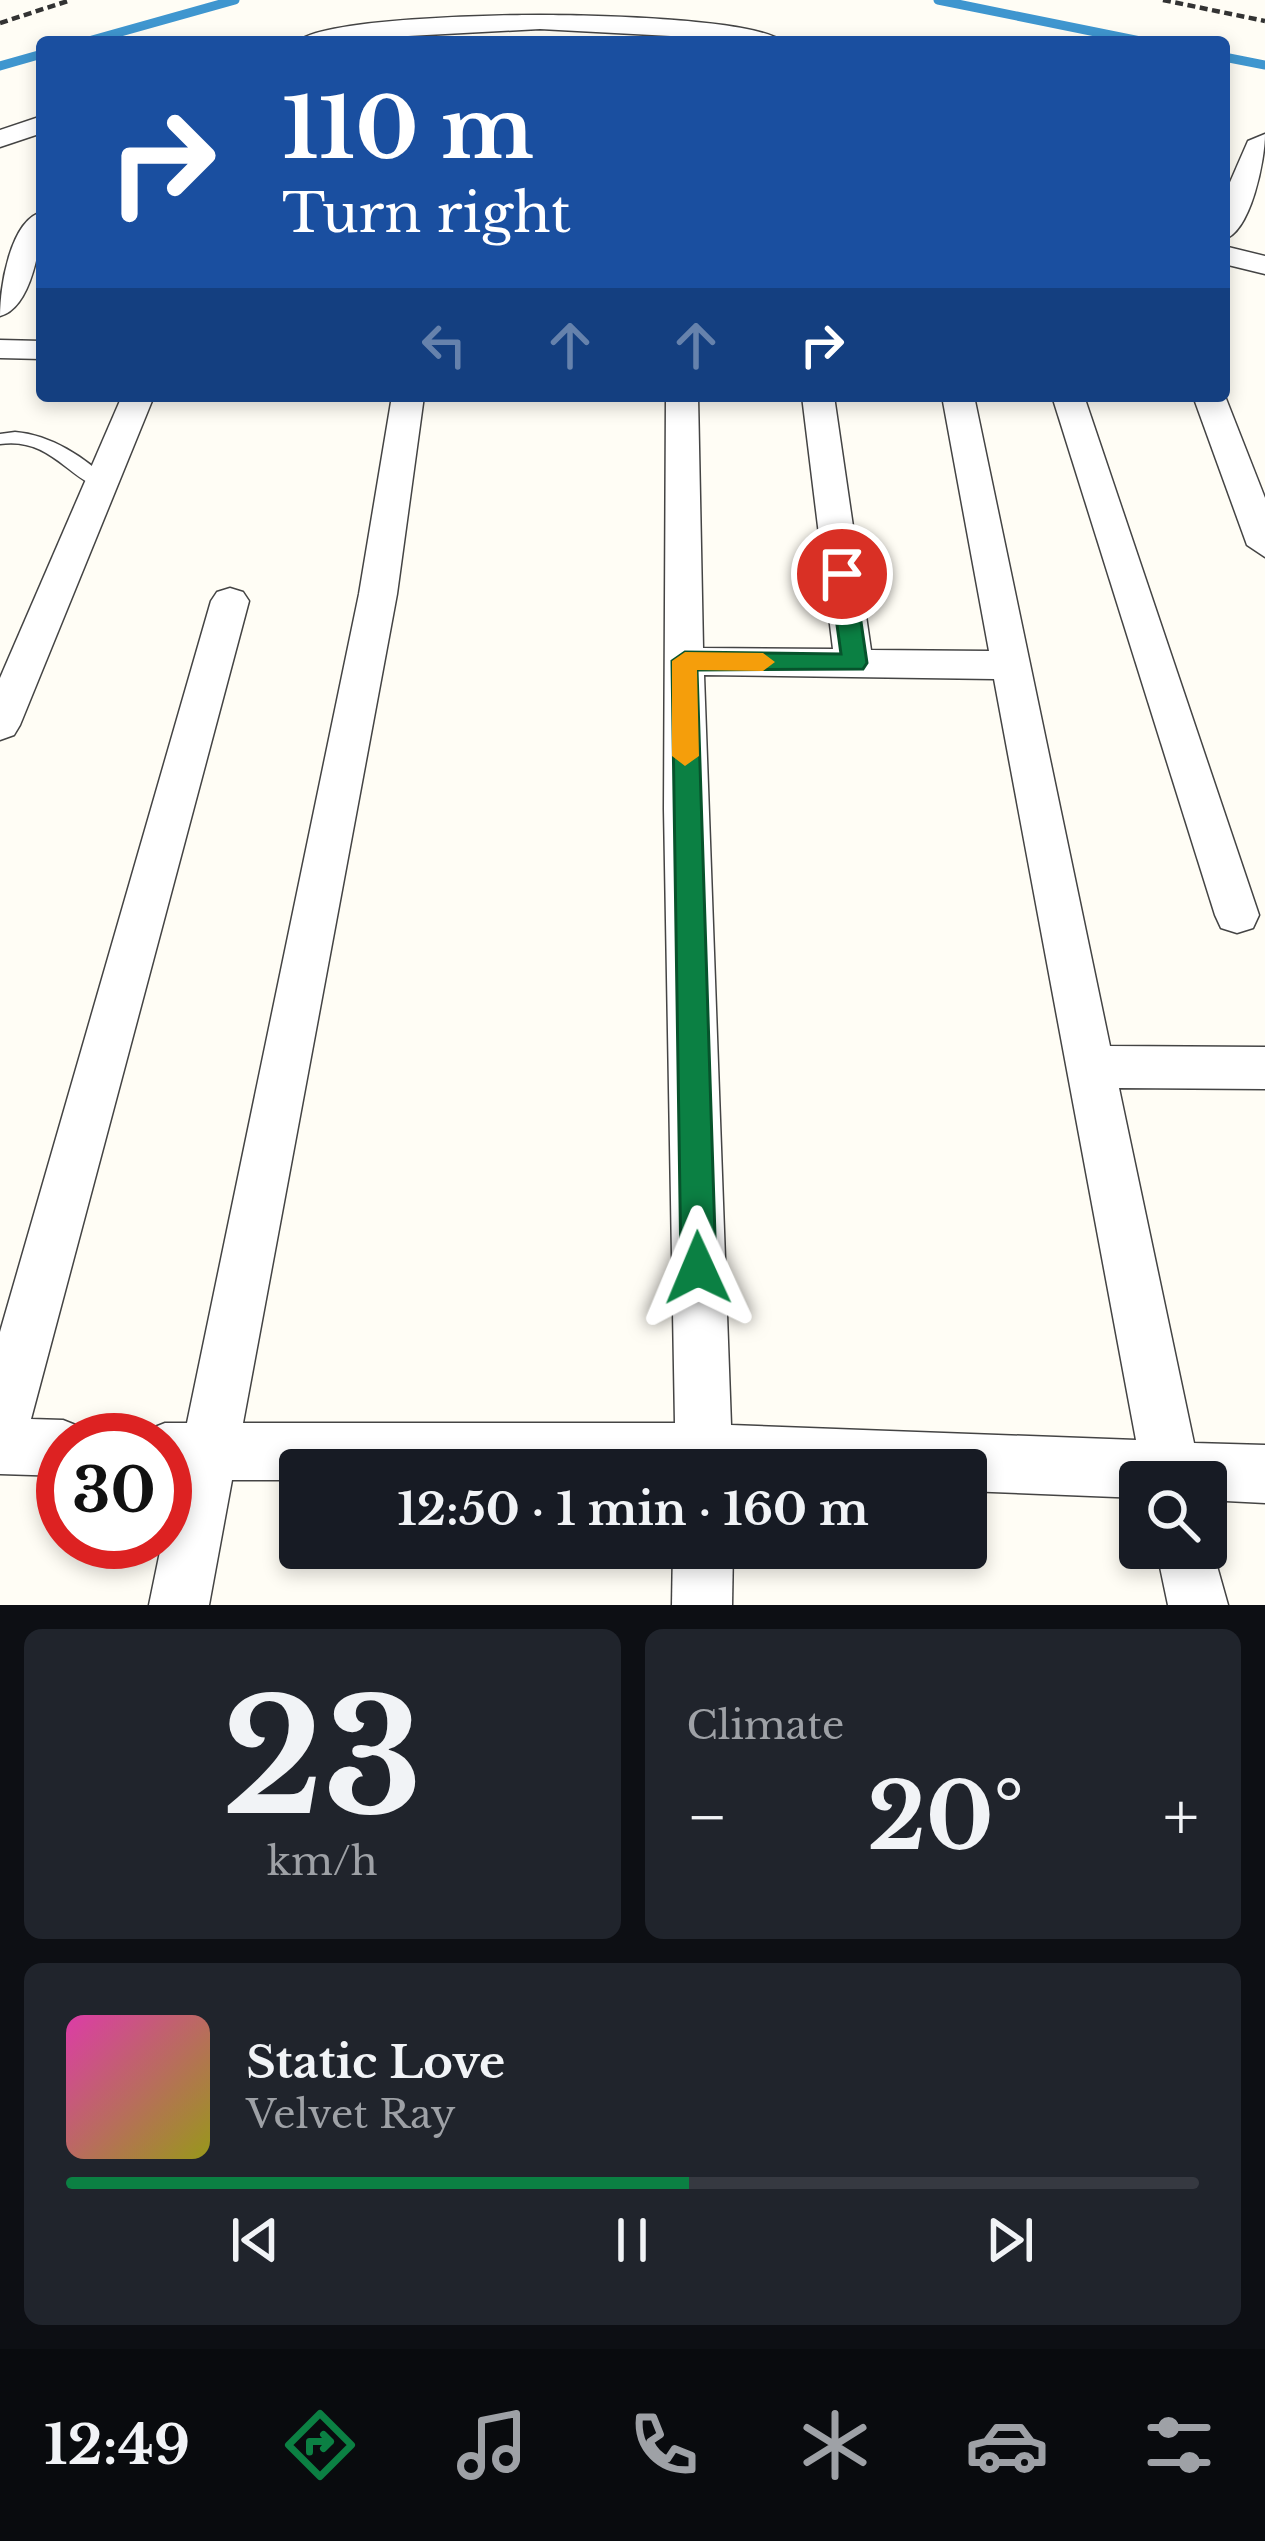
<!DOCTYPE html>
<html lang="en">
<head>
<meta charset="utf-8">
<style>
  :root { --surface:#171b24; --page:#20242c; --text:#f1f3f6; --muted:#9ea1a6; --line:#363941; --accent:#0b8043 }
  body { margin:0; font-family:"Libre Baskerville",serif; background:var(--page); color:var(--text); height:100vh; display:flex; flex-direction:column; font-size:45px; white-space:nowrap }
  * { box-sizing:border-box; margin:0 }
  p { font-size:39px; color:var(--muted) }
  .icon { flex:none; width:66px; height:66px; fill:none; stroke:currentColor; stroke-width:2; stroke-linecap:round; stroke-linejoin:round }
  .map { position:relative; height:1605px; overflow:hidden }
  .drawer { display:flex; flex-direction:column; gap:24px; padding:24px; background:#0d0f14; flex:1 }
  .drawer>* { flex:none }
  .guide { position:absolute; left:36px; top:36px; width:1194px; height:366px; border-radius:12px; box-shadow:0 6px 18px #0003; background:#1a4fa0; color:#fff; overflow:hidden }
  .tools { position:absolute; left:1119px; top:1461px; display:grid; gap:24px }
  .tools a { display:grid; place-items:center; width:108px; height:108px; border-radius:12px; background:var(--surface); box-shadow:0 6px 18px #0003; font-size:60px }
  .speed { position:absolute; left:36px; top:1413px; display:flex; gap:24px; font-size:60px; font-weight:700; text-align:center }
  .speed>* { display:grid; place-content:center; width:156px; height:156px; border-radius:50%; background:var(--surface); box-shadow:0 6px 18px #0003; line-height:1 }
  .speed .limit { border:18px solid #d22; background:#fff; color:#111 }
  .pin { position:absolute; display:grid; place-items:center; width:102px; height:102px; color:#fff; margin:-51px; border:6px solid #fff; border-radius:50%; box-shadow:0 3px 12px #0007 }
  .me { position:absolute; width:132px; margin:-66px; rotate:359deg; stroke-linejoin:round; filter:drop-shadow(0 0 9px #0008) }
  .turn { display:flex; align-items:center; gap:42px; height:252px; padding:0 48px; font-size:54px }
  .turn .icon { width:156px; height:156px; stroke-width:2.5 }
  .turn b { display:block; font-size:84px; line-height:102px }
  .lanes { display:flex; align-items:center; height:114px; padding:0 48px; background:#0003; justify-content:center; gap:60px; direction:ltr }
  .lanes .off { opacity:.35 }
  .big { font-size:90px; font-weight:800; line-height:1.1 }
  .drawer .tile { flex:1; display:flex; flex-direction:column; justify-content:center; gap:18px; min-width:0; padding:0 42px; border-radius:18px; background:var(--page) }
  .drawer .dial { align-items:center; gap:0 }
  .dial b { font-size:156px; line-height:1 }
  .song { display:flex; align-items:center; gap:36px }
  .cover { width:144px; height:144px; border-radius:18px; background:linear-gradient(135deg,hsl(320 70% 55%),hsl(60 70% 35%)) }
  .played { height:12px; border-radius:6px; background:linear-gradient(90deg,var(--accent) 55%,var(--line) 55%) }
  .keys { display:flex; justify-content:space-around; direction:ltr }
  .heat { display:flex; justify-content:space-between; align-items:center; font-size:66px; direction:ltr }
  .drawer .tiles { flex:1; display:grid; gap:24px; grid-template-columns:1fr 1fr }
  .tile:last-child { grid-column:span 2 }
  .trip { position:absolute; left:279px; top:1449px; width:708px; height:120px; border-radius:12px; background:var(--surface); box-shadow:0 6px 18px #0003; font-weight:800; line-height:120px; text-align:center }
  .dock { display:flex; height:192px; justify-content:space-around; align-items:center; background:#090b0e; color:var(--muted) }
  .dock .icon { width:84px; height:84px }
  .dock .current { color:var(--accent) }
  .dock b { font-size:54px; color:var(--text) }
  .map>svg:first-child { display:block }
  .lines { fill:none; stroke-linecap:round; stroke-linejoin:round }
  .stream { stroke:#3f96cf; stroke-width:9 }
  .lane-casing { stroke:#444; stroke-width:3 }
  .street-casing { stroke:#444; stroke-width:3 }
  .path { stroke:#333; stroke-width:4.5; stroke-dasharray:8 4.5; stroke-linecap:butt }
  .lane { fill:#fff; fill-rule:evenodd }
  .street { fill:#fff; fill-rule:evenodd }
  .route { fill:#0b8043; stroke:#07532c; stroke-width:3 }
  .slow { fill:#f59e0b }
</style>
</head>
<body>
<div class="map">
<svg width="1265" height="1605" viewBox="0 0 1265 1605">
  <rect width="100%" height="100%" fill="#fffdf5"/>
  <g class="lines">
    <g class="stream">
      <path d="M938,0L1145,42"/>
      <path d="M85,42L235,0"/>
      <path d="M1224,57L1265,65"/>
      <path d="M0,66L42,54"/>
    </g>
    <defs>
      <path id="lane" d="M15,432C51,435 85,457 111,483L108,487C73,489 55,436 0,444V434Z"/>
      <g id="street">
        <path d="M540,15C584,15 756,18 783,42L540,29L297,42C324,18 496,15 540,15Z"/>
        <path d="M42,116V133L0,147V130Z"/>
        <path d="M1265,134C1265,159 1251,232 1224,239V196L1248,141Z"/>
        <path d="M42,212C42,241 32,308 0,316C0,288 10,220 42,212Z"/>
        <path d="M1224,246L1265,256V274L1224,264Z"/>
        <path d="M0,340L42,341V359L0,358Z"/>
        <path d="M122,396H154L20,725L14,735L0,740V678Z"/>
        <path d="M392,396H424L397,594L243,1423H675L664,809L666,396H698L703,648L833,649L802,396H834L871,650L989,651L942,396H974L1110,1046L1265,1047V1089L1119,1088L1194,1443L1265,1445V1503L1206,1500V1482H1140V1498L966,1491V1470H300V1480H232L209,1605H149L175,1479H165V1440H141L145,1431L165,1423H187L359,594ZM704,675L994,679L1136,1440L731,1425Z"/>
        <path d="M1052,396H1084L1259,915L1253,928L1237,933L1221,928L1215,915Z"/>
        <path d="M1193,396H1225L1265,498V557L1247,545Z"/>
        <path d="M230,588L243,592L249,601L31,1419L63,1420L83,1428L88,1440H63V1476L0,1474V1332L211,601L217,592Z"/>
        <path d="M1206,1527L1228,1605H1168L1156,1548H1206Z"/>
        <path d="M673,1548H733L732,1605H672Z"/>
      </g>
    </defs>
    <use href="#lane" class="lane-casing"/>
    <use href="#street" class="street-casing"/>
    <g class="path">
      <path d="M1163,0L1265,21"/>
      <path d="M0,23L71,0"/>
    </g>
    <use href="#lane" class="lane"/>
    <use href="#street" class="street"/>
  </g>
  <path class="route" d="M842,566L854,574L867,663L863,669L697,670L716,1268L711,1280L698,1285L686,1280L681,1268L672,661L685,652L841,654L830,574Z"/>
  <path class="slow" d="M685,652L763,653L775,662L763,671L697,670L699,756L685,766L672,756V661Z"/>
</svg>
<div class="tools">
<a><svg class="icon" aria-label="search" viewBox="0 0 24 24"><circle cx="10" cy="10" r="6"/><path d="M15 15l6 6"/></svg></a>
</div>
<div class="speed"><div class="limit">30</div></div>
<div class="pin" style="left:842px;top:574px;background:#d93025"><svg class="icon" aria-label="arrive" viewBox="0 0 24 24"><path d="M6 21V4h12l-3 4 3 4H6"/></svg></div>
<svg class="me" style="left:698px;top:1268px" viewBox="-20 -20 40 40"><path d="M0-17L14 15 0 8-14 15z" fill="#0b8043" stroke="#fff" stroke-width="4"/></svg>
<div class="trip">12:50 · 1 min · 160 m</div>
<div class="guide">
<div class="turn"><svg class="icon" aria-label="right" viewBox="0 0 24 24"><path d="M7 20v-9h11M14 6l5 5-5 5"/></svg><div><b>110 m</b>Turn right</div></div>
<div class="lanes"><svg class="icon off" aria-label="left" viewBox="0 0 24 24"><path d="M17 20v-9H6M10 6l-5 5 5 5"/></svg><svg class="icon off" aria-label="ahead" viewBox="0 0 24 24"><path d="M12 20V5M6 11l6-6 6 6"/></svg><svg class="icon off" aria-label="ahead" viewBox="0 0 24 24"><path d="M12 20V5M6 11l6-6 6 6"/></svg><svg class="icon" aria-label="right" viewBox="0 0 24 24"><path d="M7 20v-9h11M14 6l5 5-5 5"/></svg></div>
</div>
</div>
<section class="drawer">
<div class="tiles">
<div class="tile dial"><b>23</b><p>km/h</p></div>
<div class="tile"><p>Climate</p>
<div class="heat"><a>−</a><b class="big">20°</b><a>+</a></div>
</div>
<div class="tile">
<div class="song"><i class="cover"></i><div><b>Static Love</b><p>Velvet Ray</p></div></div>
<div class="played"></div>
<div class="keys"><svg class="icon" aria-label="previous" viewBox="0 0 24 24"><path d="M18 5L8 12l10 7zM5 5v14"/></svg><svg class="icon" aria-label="pause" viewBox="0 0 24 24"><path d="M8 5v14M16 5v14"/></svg><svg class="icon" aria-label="next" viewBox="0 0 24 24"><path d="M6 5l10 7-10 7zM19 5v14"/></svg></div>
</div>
</div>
</section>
<nav class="dock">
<b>12:49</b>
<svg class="icon current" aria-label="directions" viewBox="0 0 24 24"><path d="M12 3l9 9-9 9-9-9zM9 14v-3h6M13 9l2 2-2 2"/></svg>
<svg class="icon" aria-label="music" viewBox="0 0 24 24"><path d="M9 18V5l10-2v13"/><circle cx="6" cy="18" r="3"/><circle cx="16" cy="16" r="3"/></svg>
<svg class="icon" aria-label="phone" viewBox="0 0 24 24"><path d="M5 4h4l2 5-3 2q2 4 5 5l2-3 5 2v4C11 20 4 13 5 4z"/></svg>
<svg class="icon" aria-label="climate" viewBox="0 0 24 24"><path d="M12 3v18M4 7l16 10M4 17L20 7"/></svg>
<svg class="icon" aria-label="car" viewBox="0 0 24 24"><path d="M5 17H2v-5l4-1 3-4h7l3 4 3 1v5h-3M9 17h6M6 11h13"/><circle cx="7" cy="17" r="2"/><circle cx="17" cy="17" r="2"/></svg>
<svg class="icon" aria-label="filters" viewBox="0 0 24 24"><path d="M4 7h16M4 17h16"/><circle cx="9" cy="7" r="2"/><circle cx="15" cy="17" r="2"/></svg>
</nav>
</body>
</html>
